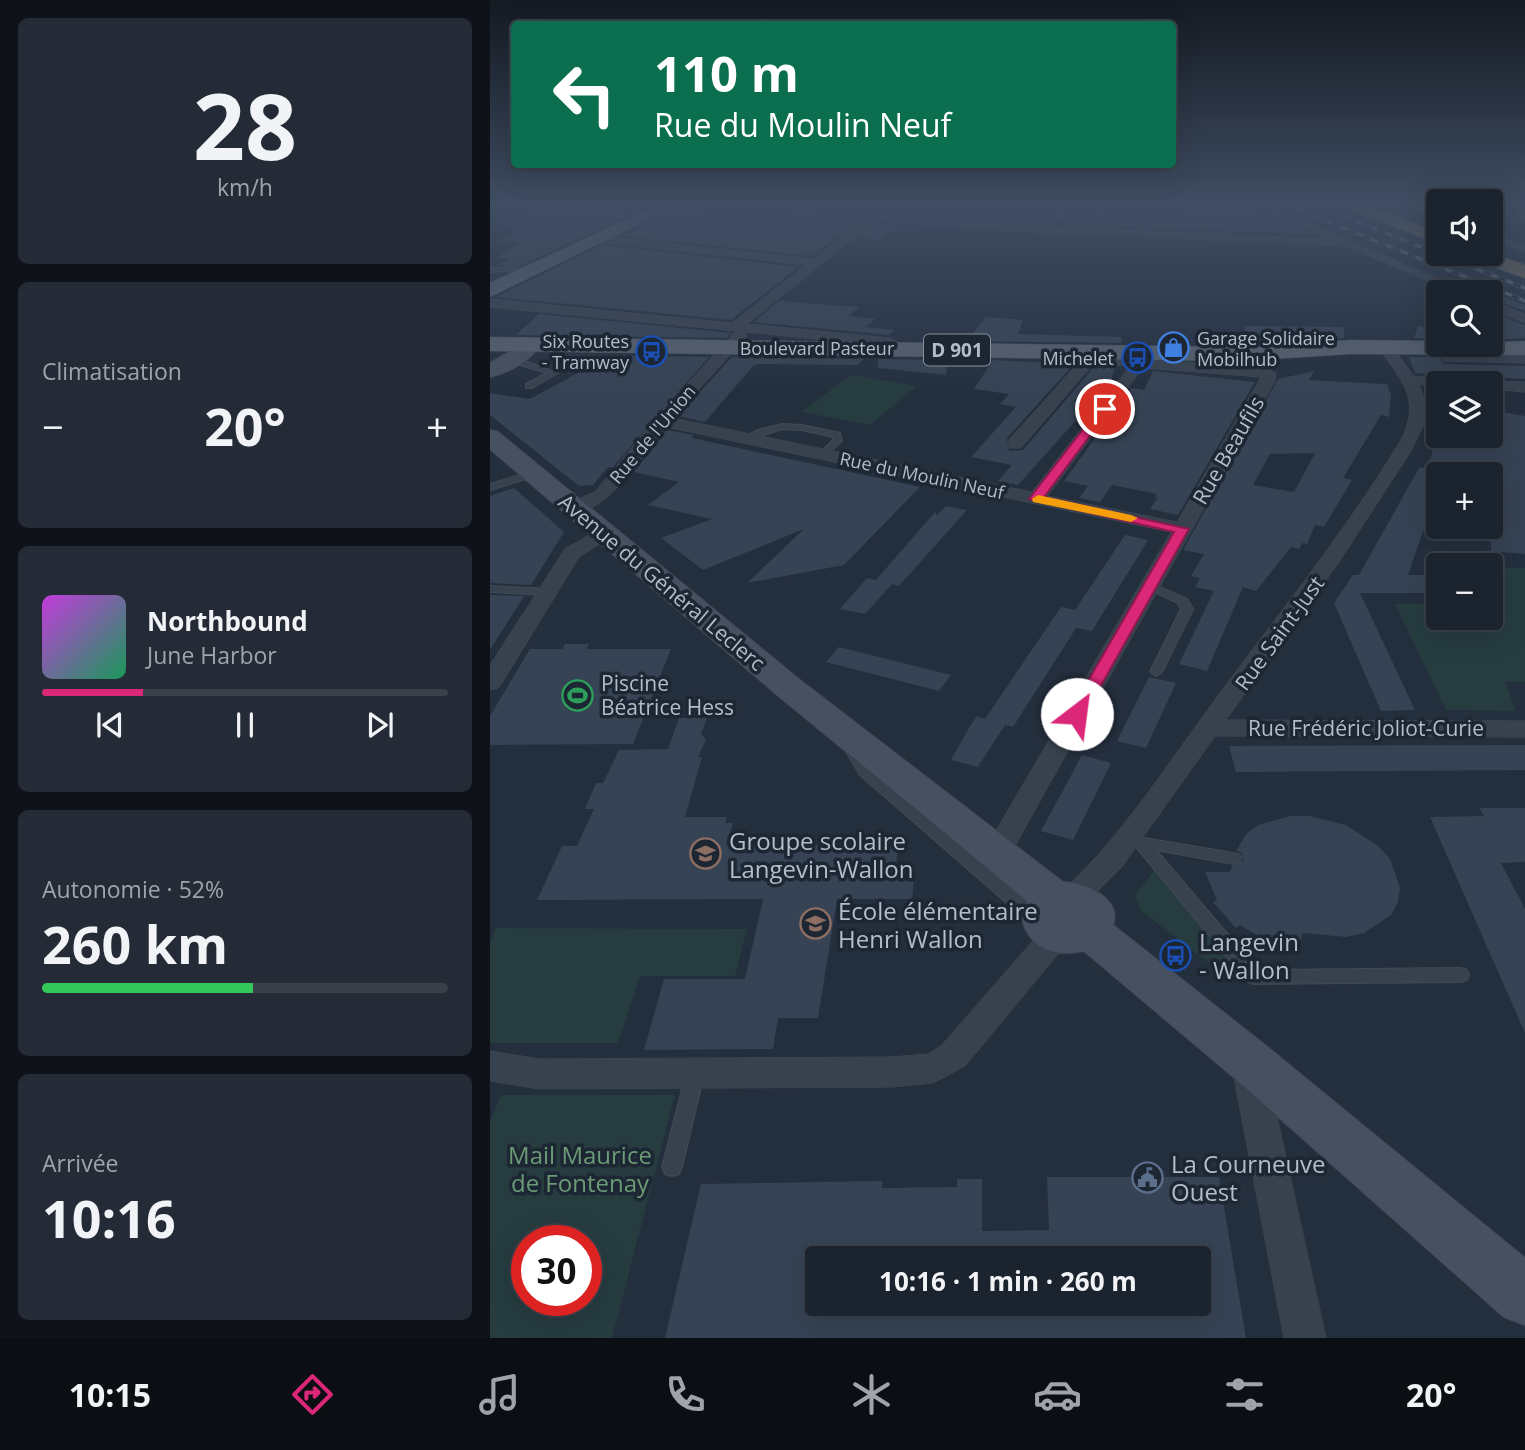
<!DOCTYPE html>
<html lang="fr">
<head>
<meta charset="utf-8">
<style>
  :root { --surface:#1b232e; --page:#242b36; --text:#f1f3f6; --muted:#a0a4aa; --line:#39404a; --accent:#db2777 }
  body { margin:0; font-family:"Open Sans",sans-serif; background:var(--page); color:var(--text); height:100vh; display:flex; flex-direction:column; font-size:26px; white-space:nowrap }
  * { box-sizing:border-box; margin:0 }
  p { font-size:23px; color:var(--muted) }
  .icon { flex:none; width:38px; height:38px; fill:none; stroke:currentColor; stroke-width:2; stroke-linecap:round; stroke-linejoin:round }
  .map { position:relative; flex:1; overflow:hidden }
  .sheet { display:flex; flex-direction:column; gap:18px; padding:18px; background:#0f1319; width:490px }
  .sheet>* { flex:none }
  .top-card { position:absolute; left:21px; top:21px; width:665px; height:147px; border-radius:7px; box-shadow:0 7px 28px #0002,0 0 0 2px var(--line); background:#0b6e4f; color:#fff; overflow:hidden }
  .buttons { position:absolute; left:936px; top:189px; display:grid; gap:14px }
  .buttons a { display:grid; place-items:center; width:77px; height:77px; border-radius:7px; background:var(--surface); box-shadow:0 7px 28px #0002,0 0 0 2px var(--line); font-size:35px }
  .speed { position:absolute; left:21px; top:1225px; display:flex; gap:14px; font-size:35px; font-weight:700; text-align:center }
  .speed>* { display:grid; place-content:center; width:91px; height:91px; border-radius:50%; background:var(--surface); box-shadow:0 7px 28px #0002,0 0 0 2px var(--line); line-height:1 }
  .speed .limit { border:10px solid #d22; background:#fff; color:#111 }
  .pin { position:absolute; display:grid; place-items:center; width:60px; height:60px; color:#fff; margin:-30px; border:4px solid #fff; border-radius:50%; box-shadow:0 2px 7px #0007 }
  .me { position:absolute; width:77px; margin:-38px; rotate:30deg; stroke-linejoin:round; filter:drop-shadow(0 0 5px #0008) }
  .turn { display:flex; align-items:center; gap:24px; height:147px; padding:0 28px; font-size:32px }
  .turn .icon { width:91px; height:91px; stroke-width:2.5 }
  .turn b { display:block; font-size:49px; line-height:60px }
  .big { font-size:52px; font-weight:700; line-height:1.1 }
  .sheet .tile { flex:1; display:flex; flex-direction:column; justify-content:center; gap:10px; min-width:0; padding:0 24px; border-radius:10px; background:var(--page) }
  .sheet .dial { align-items:center; gap:0 }
  .dial b { font-size:91px; line-height:1 }
  .song { display:flex; align-items:center; gap:21px }
  .cover { width:84px; height:84px; border-radius:10px; background:linear-gradient(135deg,hsl(290 70% 55%),hsl(150 70% 35%)) }
  .played { height:7px; border-radius:4px; background:linear-gradient(90deg,var(--accent) 25%,var(--line) 25%) }
  .keys { display:flex; justify-content:space-around; direction:ltr }
  .heat { display:flex; justify-content:space-between; align-items:center; font-size:38px; direction:ltr }
  .charge { height:10px; border-radius:5px; background:linear-gradient(90deg,#34c759 52%,var(--line) 0) }
  .trip { position:absolute; left:315px; top:1246px; width:406px; height:70px; border-radius:7px; background:var(--surface); box-shadow:0 7px 28px #0002,0 0 0 2px var(--line); font-weight:700; line-height:70px; text-align:center }
  .dock { display:flex; height:112px; justify-content:space-around; align-items:center; background:#0b0e12; color:var(--muted) }
  .dock .icon { width:49px; height:49px }
  .dock .current { color:var(--accent) }
  .dock b { font-size:32px; color:var(--text) }
  main { display:flex; flex:1; min-height:0 }
  .map>svg:first-child { display:block }
  .green { fill:#263c3f; fill-rule:evenodd }
  .building { fill:#364354; fill-rule:evenodd }
  .lines { fill:none; stroke-linecap:round; stroke-linejoin:round }
  .service-casing { stroke:#414a57; stroke-width:2 }
  .minor-casing { stroke:#414a57; stroke-width:1 }
  .secondary-casing { stroke:#414a57; stroke-width:2 }
  .primary-casing { stroke:#414a57; stroke-width:1 }
  .motorway-casing { stroke:#434c59; stroke-width:2 }
  .service { fill:#38414e; fill-rule:evenodd }
  .minor { fill:#38414e; fill-rule:evenodd }
  .secondary { fill:#465061; fill-rule:evenodd }
  .primary { fill:#56606e; fill-rule:evenodd }
  .motorway { fill:#746855; fill-rule:evenodd }
  .tram { stroke:#5a6575; stroke-width:2 }
  .rail-casing { stroke:#5a6575; stroke-width:3.5 }
  .rail { stroke:#1d2633; stroke-width:2.5; stroke-dasharray:8; stroke-linecap:butt }
  .route { fill:#db2777; stroke:#8e194d; stroke-width:2 }
  .slow { fill:#f59e0b }
  .labels { text-anchor:middle; dominant-baseline:central; stroke-width:7; stroke-linejoin:round; paint-order:stroke }
  .far-poi-label { font-size:18px; fill:#b4bcc9; stroke:#1d2633; text-anchor:end }
  .far-street-label { font-size:18px; fill:#b4bcc9; stroke:#1d2633 }
  .shield { fill:#1d2633; stroke:#878f9c; stroke-width:2 }
  .shield-label { font-size:19px; font-weight:bold; fill:#b4bcc9 }
  .street-label { font-size:21px; fill:#b4bcc9; stroke:#1d2633 }
  .poi-label { font-size:21px; fill:#b4bcc9; stroke:#1d2633; text-anchor:start }
  .near-poi-label { font-size:24px; fill:#b4bcc9; stroke:#1d2633; text-anchor:start }
  .near-park-label { font-size:24px; fill:#6b9a76; stroke:#1d2633 }
</style>
</head>
<body>
<main>
<section class="sheet">
<div class="tile dial"><b>28</b><p>km/h</p></div>
<div class="tile"><p>Climatisation</p>
<div class="heat"><a>−</a><b class="big">20°</b><a>+</a></div>
</div>
<div class="tile">
<div class="song"><i class="cover"></i><div><b>Northbound</b><p>June Harbor</p></div></div>
<div class="played"></div>
<div class="keys"><svg class="icon" aria-label="previous" viewBox="0 0 24 24"><path d="M18 5L8 12l10 7zM5 5v14"/></svg><svg class="icon" aria-label="pause" viewBox="0 0 24 24"><path d="M8 5v14M16 5v14"/></svg><svg class="icon" aria-label="next" viewBox="0 0 24 24"><path d="M6 5l10 7-10 7zM19 5v14"/></svg></div>
</div>
<div class="tile"><p>Autonomie · 52%</p><b class="big">260 km</b><div class="charge"></div></div>
<div class="tile"><p>Arrivée</p><b class="big">10:16</b></div>
</section>
<div class="map">
<svg width="1035" height="1338" viewBox="0 0 1035 1338">
  <rect width="100%" height="100%" fill="#242f3e"/>
  <g class="green">
    <path d="M682,360H788L786,367L689,363Z"/>
    <path d="M361,375L427,386L380,425L311,412Z"/>
    <path d="M1003,568H1035V682H1015L1026,711L956,710L905,604L948,603V618H1001Z"/>
    <path d="M665,869L748,966H723L650,910L645,895Z"/>
    <path d="M6,928L257,929L245,976H150L128,1043H0V942Z"/>
    <path d="M11,1095H185L122,1338H0V1122ZM37,1241H96V1300H37Z"/>
  </g>
  <g class="building">
    <path d="M48,206H159L30,266L7,265L20,259L6,257L31,243L5,242L31,228L3,223Z"/>
    <path d="M188,206H211L218,212L366,222L322,256L131,236Z"/>
    <path d="M296,206H370L366,209L384,210Z"/>
    <path d="M695,206H759L820,234L576,225L555,207L585,212L607,209L693,214Z"/>
    <path d="M386,224L409,225L391,240L368,238Z"/>
    <path d="M112,245L308,267L241,320L6,297Z"/>
    <path d="M1001,291L1035,305V311L1001,298Z"/>
    <path d="M289,301L369,307L359,316L385,319L376,327L405,330L399,335L264,322Z"/>
    <path d="M1001,312L1035,325V338L1001,340Z"/>
    <path d="M49,314L241,333L236,338L26,335Z"/>
    <path d="M496,317L533,320L528,334L632,337L631,343L477,341Z"/>
    <path d="M754,326L854,327V338L758,344Z"/>
    <path d="M928,326L948,328V339L924,338Z"/>
    <path d="M73,355L219,357L122,468L118,467L103,485L89,486L0,415V393L40,399L95,369L73,366L78,360H68Z"/>
    <path d="M242,357L374,359L367,365L268,364L263,366L215,422L188,416Z"/>
    <path d="M919,357H948L954,364L1035,366V379L925,373Z"/>
    <path d="M388,359L458,360L456,375L388,368Z"/>
    <path d="M503,360L584,364L517,438L519,451L533,450L605,366L625,367L618,390L615,388L528,485L508,481L522,465L481,457L526,407L510,404L519,394L484,389Z"/>
    <path d="M663,371L765,382L688,515L660,509L668,497H665L667,494L622,485L610,502L589,498L598,486L574,481L641,388L654,390Z"/>
    <path d="M824,371L819,380L897,384L901,395L899,417L891,415L853,478L862,480L834,527L825,525L817,544L812,543L809,549L801,547L766,591L753,587L717,671L689,664L724,591L705,587L710,578L701,576L714,554L693,550L788,379ZM825,453L804,492L763,485L780,454Z"/>
    <path d="M1001,410L1035,416V554L1001,551V474H948V500L933,531L918,575H948V593H870L925,710L891,711L844,603L863,575H869L929,468H935L942,455L944,436H965L1001,443Z"/>
    <path d="M177,430L204,435L202,438L430,487L354,565L257,583L314,529L213,570L171,538L222,519L158,505L189,482L144,472Z"/>
    <path d="M24,488L74,532L41,585L0,583V496Z"/>
    <path d="M456,506L477,510L409,586L402,584L375,614L350,609L377,578L386,580L445,512L447,515Z"/>
    <path d="M635,535L658,540L602,631L586,628L523,727L515,725L488,767L461,760L480,726L487,716L495,719L571,607L585,610Z"/>
    <path d="M0,595L34,596L0,650Z"/>
    <path d="M75,644H99L96,649H181L143,744L0,745V716L40,649H72Z"/>
    <path d="M349,647L461,675L449,691L336,662Z"/>
    <path d="M659,677L686,683L656,748L627,741Z"/>
    <path d="M189,718H217L211,734L216,740L208,757H212L195,817H237L235,823H243L236,845H408L406,867L425,866L422,899H347L328,1018H288L283,1049L154,1050L174,979H255L273,899L47,900L72,846H87L104,809H95L106,783H113L129,750L178,749Z"/>
    <path d="M1035,745V770L746,772L739,746Z"/>
    <path d="M592,755L621,763L583,840L551,831Z"/>
    <path d="M989,808H1035V862L1011,863L1035,909V1033L940,817L994,816Z"/>
    <path d="M800,816H819L856,825L888,846L900,859L910,888L908,902L901,915L874,933L856,937L813,933L805,953L775,940L750,925L746,928L723,902L727,900L715,872H740L742,866L754,860L751,852L746,851L756,834L768,825Z"/>
    <path d="M557,1177H729L756,1338H175L211,1184L392,1181V1188L467,1187V1179H492V1231L559,1230ZM327,1258H709V1304H327Z"/>
  </g>
  <g class="lines">
    <defs>
      <g id="service">
        <path d="M915,206H923L948,215V219Z"/>
        <path d="M1001,234L1035,247V251L1001,238Z"/>
        <path d="M28,267L26,270L0,272V268Z"/>
        <path d="M20,358H26L68,373L42,388H36V384L57,373L20,362Z"/>
        <path d="M292,424L312,425L350,433L352,441L334,457L329,454L343,440V437L312,430L292,429L259,440L255,437L268,430Z"/>
        <path d="M43,471L46,472V476L0,490V484Z"/>
        <path d="M660,583L697,599L703,609L672,672L666,676L660,672L691,609L688,603L656,588L654,586L656,584Z"/>
        <path d="M0,586L58,589L64,592L58,595L0,592Z"/>
        <path d="M362,746L367,747L380,769L552,915L554,919L552,923L546,925L540,923L370,775L355,750L357,747Z"/>
        <path d="M648,837L749,854L752,858L749,862L744,864L666,850L768,970L971,968L977,970L979,975L977,980L971,982L764,984L758,982L646,847L643,846L641,842L643,838Z"/>
        <path d="M205,1066L211,1068L214,1074L192,1167L189,1174L182,1176L175,1174L172,1167L196,1074L199,1068Z"/>
      </g>
      <g id="minor">
        <path d="M213,206H260L381,215L388,211L392,216L519,225L838,239L765,206H779L979,292H963L856,246L519,231L385,221L257,324L400,338L418,348L411,352L397,346L256,332V337L183,418L542,492L640,366L604,363L531,448H519V440L589,362L549,358V352L779,369L786,373L785,381L517,860L507,863L497,860L493,853L681,532L176,427C155,452 114,521 76,512L73,508L76,504L105,492L166,418L246,331L0,307V299L242,323L316,265L107,242L102,239L107,236L323,259L373,220L218,209ZM653,368L771,377L687,522L558,496Z"/>
        <path d="M572,206H591L586,209Z"/>
        <path d="M1021,206H1031L1035,212V222Z"/>
        <path d="M1001,300L1035,314V323L1001,309Z"/>
        <path d="M889,343H899L924,376L969,379L976,383L929,385L935,400V422L921,451L849,562L736,720L1035,721V737L725,736L631,868L592,907L582,910L572,907L567,899L572,891C625,843 664,784 706,726C774,631 850,541 911,440C932,399 911,379 887,346Z"/>
        <path d="M959,354L1035,355V363L954,361L952,358Z"/>
        <path d="M1001,381L1035,382V392L1001,389V383H995Z"/>
        <path d="M114,527L121,529L124,533L121,537L89,557L12,683L8,688L0,690V665L75,549Z"/>
        <path d="M566,923L577,927L581,935L577,943L475,1066L443,1083L402,1087L50,1089L0,1081V1051L50,1059L402,1057L438,1054L451,1046L555,927Z"/>
        <path d="M759,1052L771,1056L776,1067L836,1338H794L742,1067L747,1056Z"/>
      </g>
      <g id="secondary">
        <path d="M39,341L49,347C38,362 18,373 0,377V363Z"/>
        <path d="M0,430L8,432L310,680L573,882C594,882 632,898 623,925L775,1045L1035,1258V1325L1014,1317L741,1075L594,951C565,957 540,950 532,919L538,901L286,694L0,449Z"/>
      </g>
      <g id="primary">
        <path d="M165,206H186L0,297V283Z"/>
        <path d="M0,337L752,347L860,340L948,341V345L1035,341V355L860,354L752,361L0,351Z"/>
      </g>
      <g id="motorway">
        <path d="M854,206H878L948,233V244Z"/>
        <path d="M1001,253L1035,265V278L979,258L976,254Z"/>
      </g>
    </defs>
    <use href="#service" class="service-casing"/>
    <use href="#minor" class="minor-casing"/>
    <use href="#secondary" class="secondary-casing"/>
    <use href="#primary" class="primary-casing"/>
    <use href="#motorway" class="motorway-casing"/>
    <use href="#service" class="service"/>
    <use href="#minor" class="minor"/>
    <use href="#secondary" class="secondary"/>
    <use href="#primary" class="primary"/>
    <use href="#motorway" class="motorway"/>
    <path class="tram" d="M0,287L170,206"/>
    <defs>
      <g id="rail">
        <path d="M799,206L1035,301"/>
        <path d="M828,206L948,254"/>
        <path d="M949,254L1035,288"/>
      </g>
    </defs>
    <use href="#rail" class="rail-casing"/>
    <use href="#rail" class="rail"/>
  </g>
  <linearGradient id="sky" x2="0" y2="1"><stop stop-color="#141a22"/><stop offset="0.52" stop-color="#3f4d63"/><stop offset="1" stop-color="#3f4d63" stop-opacity="0"/></linearGradient>
  <rect width="1035" height="393" fill="url(#sky)"/>
  <path class="route" d="M611,406L620,409L554,497L699,529L595,714L587,719L579,714L684,532L539,499Z"/>
  <path class="slow" d="M548,495L641,515L648,518L641,522L543,502L542,499Z"/>
  <defs>
    <symbol id="shop-ring" viewBox="-11 -11 22 22"><circle r="9.5" fill="#1d2633" stroke="#3f7fe0" stroke-width="1.5"/><path d="M-5-2.5h2.3a2.7 3.5 0 0 1 5.4 0H5L5.5 6h-11ZM-1.5-2.5h3a1.5 2.3 0 0 0-3 0Z" fill="#3f7fe0"/></symbol>
    <symbol id="bus-ring" viewBox="-11 -11 22 22"><circle r="9.5" fill="#1d2633" stroke="#1a4fb4" stroke-width="1.5"/><path d="M-5-6H5V4H4V6H2V4H-2V6H-4V4H-5ZM-3.5-4V0h7V-4ZM-3.5 1.2v1.5H-2V1.2ZM2 1.2v1.5H3.5V1.2Z" fill="#1a4fb4"/></symbol>
    <symbol id="stadium-ring" viewBox="-11 -11 22 22"><circle r="9.5" fill="#1d2633" stroke="#2e9e5b" stroke-width="1.5"/><path d="M0-5a6.5 5 0 1 0 0 10a6.5 5 0 1 0 0-10ZM-3.5-1.8h7v3.6h-7Z" fill="#2e9e5b"/></symbol>
    <symbol id="school-ring" viewBox="-11 -11 22 22"><circle r="9.5" fill="#1d2633" stroke="#8d6e63" stroke-width="1.5"/><path d="M0-5L7-2L0 1L-7-2ZM-4 1L0 2.5L4 1V4Q0 6-4 4Z" fill="#8d6e63"/></symbol>
    <symbol id="civic-ring" viewBox="-11 -11 22 22"><circle r="9.5" fill="#1d2633" stroke="#5c6f8a" stroke-width="1.5"/><path d="M-.6-6.5H3V-4.5H.6V-3L4-1V1h2V6H-6V1h2V-1L-.6-3ZM-1.2 2.5V6h2.4V2.5Z" fill="#5c6f8a"/></symbol>
  </defs>
  <g fill-rule="evenodd">
    <use href="#shop-ring" x="666" y="330" width="35" height="35"/>
    <use href="#bus-ring" x="144" y="334" width="35" height="35"/>
    <use href="#bus-ring" x="630" y="340" width="35" height="35"/>
    <use href="#stadium-ring" x="70" y="678" width="35" height="35"/>
    <use href="#school-ring" x="198" y="836" width="35" height="35"/>
    <use href="#school-ring" x="308" y="906" width="35" height="35"/>
    <use href="#bus-ring" x="668" y="938" width="35" height="35"/>
    <use href="#civic-ring" x="640" y="1160" width="35" height="35"/>
  </g>
  <g class="labels">
    <g class="far-poi-label">
      <text x="707" y="338" text-anchor="start">Garage Solidaire<tspan x="707" dy="21">Mobilhub</tspan></text>
      <text x="139" y="341">Six Routes<tspan x="139" dy="21">- Tramway</tspan></text>
      <text x="624" y="358">Michelet</text>
    </g>
    <g class="far-street-label">
      <text x="327" y="348">Boulevard Pasteur</text>
      <text transform="translate(162 434) rotate(-50)">Rue de l'Union</text>
      <text transform="translate(432 475) rotate(12)">Rue du Moulin Neuf</text>
    </g>
    <rect class="shield" x="434" y="334.5" width="66" height="31" rx="5"/>
    <g class="shield-label">
      <text x="467" y="350">D 901</text>
    </g>
    <g class="street-label">
      <text transform="translate(738 450) rotate(-60)">Rue Beaufils</text>
      <text transform="translate(172 582) rotate(40)">Avenue du Général Leclerc</text>
      <text transform="translate(789 633) rotate(-54)">Rue Saint-Just</text>
      <text x="876" y="728">Rue Frédéric Joliot-Curie</text>
    </g>
    <g class="poi-label">
      <text x="111" y="683">Piscine<tspan x="111" dy="24">Béatrice Hess</tspan></text>
    </g>
    <g class="near-poi-label">
      <text x="239" y="840">Groupe scolaire<tspan x="239" dy="28">Langevin-Wallon</tspan></text>
      <text x="348" y="910">École élémentaire<tspan x="348" dy="28">Henri Wallon</tspan></text>
      <text x="709" y="941">Langevin<tspan x="709" dy="28">- Wallon</tspan></text>
      <text x="681" y="1163">La Courneuve<tspan x="681" dy="28">Ouest</tspan></text>
    </g>
    <g class="near-park-label">
      <text x="90" y="1154">Mail Maurice<tspan x="90" dy="28">de Fontenay</tspan></text>
    </g>
  </g>
</svg>
<div class="buttons">
<a><svg class="icon" aria-label="sound" viewBox="0 0 24 24"><path d="M4 9h4l5-4v14l-5-4H4zM17 9q2 3 0 6"/></svg></a>
<a><svg class="icon" aria-label="search" viewBox="0 0 24 24"><circle cx="10" cy="10" r="6"/><path d="M15 15l6 6"/></svg></a>
<a><svg class="icon" aria-label="layers" viewBox="0 0 24 24"><path d="M12 4l9 5-9 5-9-5zM3 14l9 5 9-5"/></svg></a>
<a>+</a>
<a>−</a>
</div>
<div class="speed"><div class="limit">30</div></div>
<div class="pin" style="left:615px;top:409px;background:#d93025"><svg class="icon" aria-label="arrive" viewBox="0 0 24 24"><path d="M6 21V4h12l-3 4 3 4H6"/></svg></div>
<svg class="me" style="left:587px;top:714px" viewBox="-20 -20 40 40"><circle r="19" fill="#fff"/><path d="M0-13L10 11 0 6-10 11z" fill="#db2777"/></svg>
<div class="trip">10:16 · 1 min · 260 m</div>
<div class="top-card">
<div class="turn"><svg class="icon" aria-label="left" viewBox="0 0 24 24"><path d="M17 20v-9H6M10 6l-5 5 5 5"/></svg><div><b>110 m</b>Rue du Moulin Neuf</div></div>
</div>
</div>
</main>
<nav class="dock">
<b>10:15</b>
<svg class="icon current" aria-label="directions" viewBox="0 0 24 24"><path d="M12 3l9 9-9 9-9-9zM9 14v-3h6M13 9l2 2-2 2"/></svg>
<svg class="icon" aria-label="music" viewBox="0 0 24 24"><path d="M9 18V5l10-2v13"/><circle cx="6" cy="18" r="3"/><circle cx="16" cy="16" r="3"/></svg>
<svg class="icon" aria-label="phone" viewBox="0 0 24 24"><path d="M5 4h4l2 5-3 2q2 4 5 5l2-3 5 2v4C11 20 4 13 5 4z"/></svg>
<svg class="icon" aria-label="climate" viewBox="0 0 24 24"><path d="M12 3v18M4 7l16 10M4 17L20 7"/></svg>
<svg class="icon" aria-label="car" viewBox="0 0 24 24"><path d="M5 17H2v-5l4-1 3-4h7l3 4 3 1v5h-3M9 17h6M6 11h13"/><circle cx="7" cy="17" r="2"/><circle cx="17" cy="17" r="2"/></svg>
<svg class="icon" aria-label="filters" viewBox="0 0 24 24"><path d="M4 7h16M4 17h16"/><circle cx="9" cy="7" r="2"/><circle cx="15" cy="17" r="2"/></svg>
<b>20°</b>
</nav>
</body>
</html>
